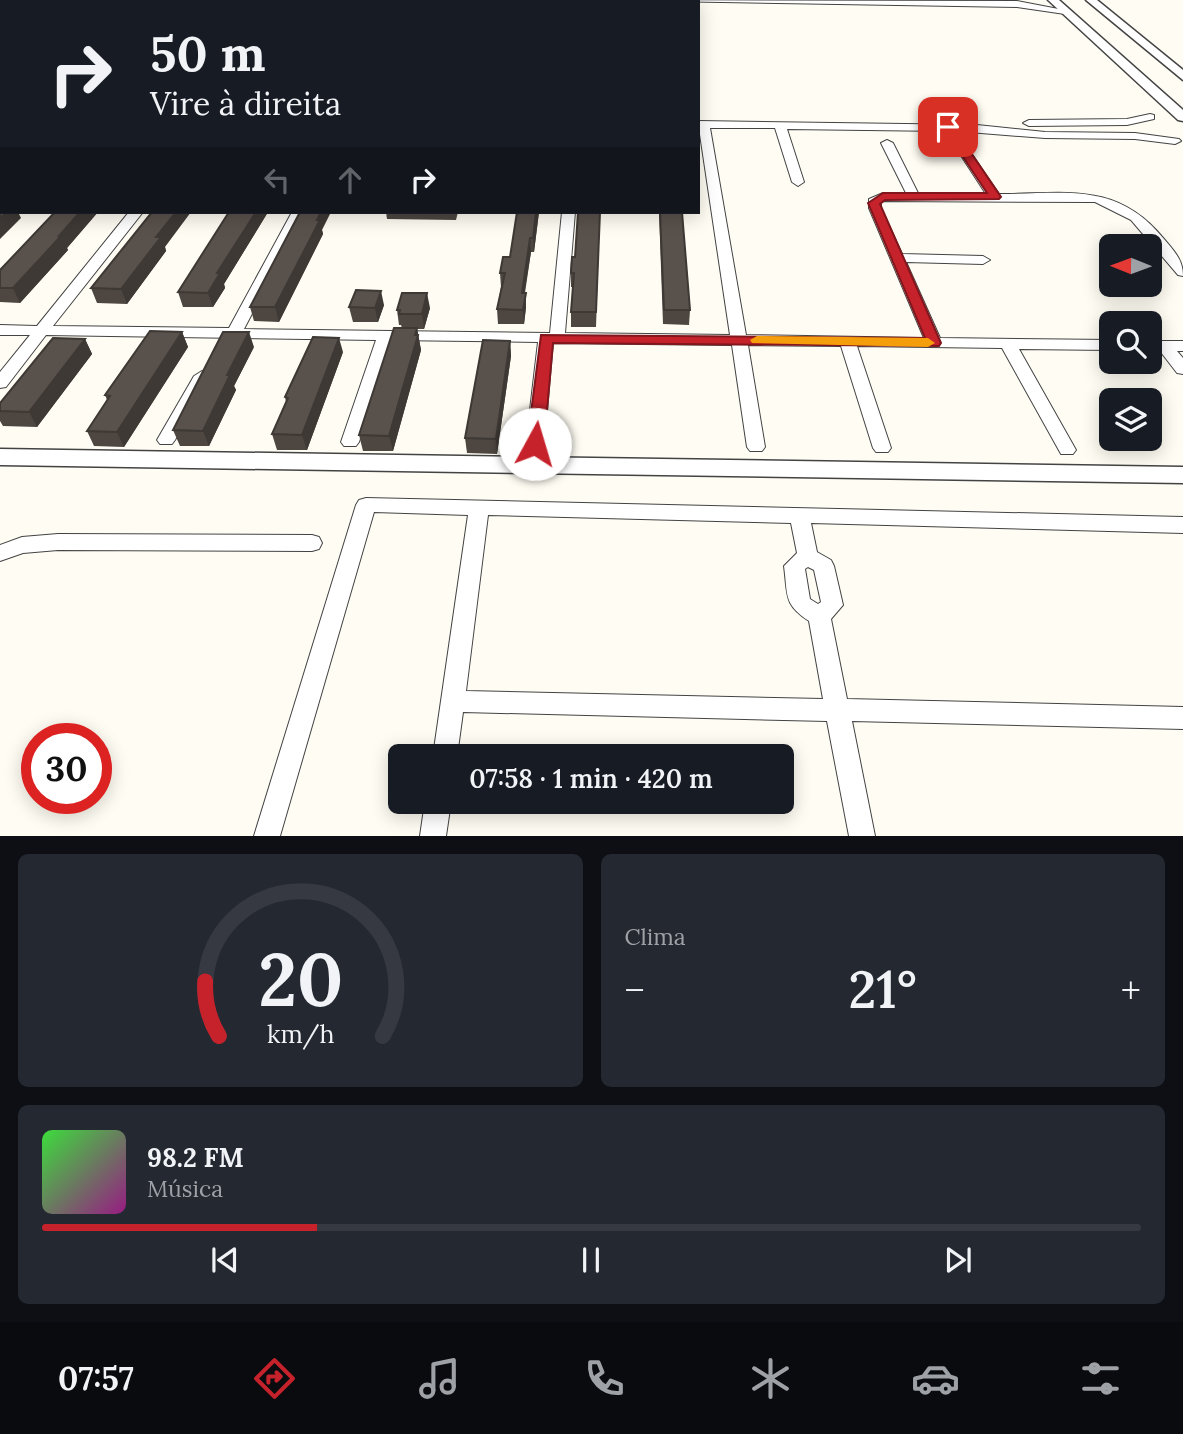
<!DOCTYPE html>
<html lang="pt">
<head>
<meta charset="utf-8">
<style>
  :root { --surface:#171b24; --page:#242831; --text:#f1f3f6; --muted:#9ea1a6; --line:#363941; --accent:#c6222b }
  body { margin:0; font-family:Lora,serif; background:var(--page); color:var(--text); height:100vh; display:flex; flex-direction:column; font-size:26px; white-space:nowrap }
  * { box-sizing:border-box; margin:0 }
  p { font-size:23px; color:var(--muted) }
  .icon { flex:none; width:38px; height:38px; fill:none; stroke:currentColor; stroke-width:2; stroke-linecap:round; stroke-linejoin:round }
  .map { position:relative; height:836px; overflow:hidden }
  .drawer { display:flex; flex-direction:column; gap:18px; padding:18px; background:#0d0f14; flex:1 }
  .drawer>* { flex:none }
  .hud { position:absolute; left:0px; top:0px; width:700px; height:214px; box-shadow:0 4px 18px #0003; background:#171b24; color:var(--text); overflow:hidden }
  .needle { width:46px; rotate:271deg }
  .controls { position:absolute; left:1099px; top:234px; display:grid; gap:14px }
  .controls a { display:grid; place-items:center; width:63px; height:63px; border-radius:10px; background:var(--surface); box-shadow:0 4px 18px #0003; font-size:35px }
  .speed { position:absolute; left:21px; top:723px; display:flex; gap:14px; font-size:35px; font-weight:700; text-align:center }
  .speed>* { display:grid; place-content:center; width:91px; height:91px; border-radius:50%; background:var(--surface); box-shadow:0 4px 18px #0003; line-height:1 }
  .speed .limit { border:10px solid #d22; background:#fff; color:#111 }
  .pin { position:absolute; display:grid; place-items:center; width:60px; height:60px; color:#fff; margin:-30px; border-radius:14px; box-shadow:0 4px 10px #0006 }
  .me { position:absolute; width:77px; margin:-38px; rotate:6deg; stroke-linejoin:round; filter:drop-shadow(0 0 5px #0008) }
  .turn { display:flex; align-items:center; gap:24px; height:147px; padding:0 35px; font-size:32px }
  .turn .icon { width:91px; height:91px; stroke-width:2.5 }
  .turn b { display:block; font-size:49px; line-height:60px }
  .lanes { display:flex; align-items:center; height:66px; padding:0 35px; background:#0003; justify-content:center; gap:35px; direction:ltr }
  .lanes .off { opacity:.35 }
  .big { font-size:52px; font-weight:600; line-height:1.1 }
  .drawer .tile { flex:1; display:flex; flex-direction:column; justify-content:center; gap:10px; min-width:0; padding:0 24px; border-radius:10px; background:var(--page) }
  .drawer .dial { align-items:center; gap:0 }
  .dial svg { height:182px; overflow:visible; fill:none; stroke:var(--line); stroke-width:7; stroke-linecap:round; text-anchor:middle }
  .dial text { fill:var(--text); stroke:none }
  .song { display:flex; align-items:center; gap:21px }
  .cover { width:84px; height:84px; border-radius:10px; background:linear-gradient(135deg,hsl(120 70% 55%),hsl(310 70% 35%)) }
  .played { height:7px; border-radius:4px; background:linear-gradient(90deg,var(--accent) 25%,var(--line) 25%) }
  .keys { display:flex; justify-content:space-around; direction:ltr }
  .heat { display:flex; justify-content:space-between; align-items:center; font-size:38px; direction:ltr }
  .drawer .tiles { flex:1; display:grid; gap:18px; grid-template-columns:1fr 1fr }
  .tile:last-child { grid-column:span 2 }
  .trip { position:absolute; left:388px; top:744px; width:406px; height:70px; border-radius:10px; background:var(--surface); box-shadow:0 4px 18px #0003; font-weight:600; line-height:70px; text-align:center }
  .dock { display:flex; height:112px; justify-content:space-around; align-items:center; background:#090b0e; color:var(--muted) }
  .dock .icon { width:49px; height:49px }
  .dock .on { color:var(--accent) }
  .dock b { font-size:32px; color:var(--text) }
  .map>svg:first-child { display:block }
  .lines { fill:none; stroke-linecap:round; stroke-linejoin:round }
  .minor-casing { stroke:#434343; stroke-width:2 }
  .tertiary-casing { stroke:#434343; stroke-width:3 }
  .minor { fill:#fff; fill-rule:evenodd }
  .tertiary { fill:#fff; fill-rule:evenodd }
  .wall { fill:#4d4641 }
  .shaded-wall { fill:#3e3935 }
  .building { fill:#59514c; stroke:#3e3935; stroke-width:2 }
  .route { fill:#c6222b; stroke:#81161c; stroke-width:2 }
  .slow { fill:#f59e0b }
</style>
</head>
<body>
<div class="map">
<svg width="1183" height="836" viewBox="0 0 1183 836">
  <rect width="100%" height="100%" fill="#fffdf3"/>
  <g class="lines">
    <defs>
      <g id="minor">
        <path d="M266,0H348L347,2H267Z"/>
        <path d="M608,0L1017,1L1069,11L1065,14L1017,7Z"/>
        <path d="M1150,114L1154,115V119L1127,125L1029,126L1023,123L1029,120L1127,119Z"/>
        <rect x="0" y="115" width="2" height="7"/>
        <path d="M698,121L977,125L1045,132L1135,133L1179,139L1181,141L1175,144L1135,139L1045,138L956,131L999,194C1066,194 1117,181 1164,239C1175,252 1183,260 1183,276L1178,275L1131,220L1095,202L881,201V208L902,254L983,256L990,260L983,264L906,262L940,338L1111,340V350L1019,349L1076,450L1073,454H1061L1002,348L857,346L891,448L888,452H876L873,448L841,346L748,345L765,447L762,451H750L747,447L732,345L553,343L544,444L541,448H529L526,444L538,342L391,340L359,442L356,446H344L341,442L376,340L46,335L6,387L0,388V372L30,335H0V325L37,326L129,212H143L53,326L229,328L292,212H305L244,329L550,333L562,212H575L565,333L730,335ZM710,128H775L792,182L798,186L804,182L787,129L945,131L986,194L918,193L893,143L887,140L881,143L906,193H883L869,199V208L924,338L746,335Z"/>
        <path d="M1150,341H1183V351H1177L1183,358V374L1177,373L1160,351H1150Z"/>
        <path d="M202,371L210,376L175,440L172,444H160L157,440L194,376Z"/>
        <path d="M366,498L1183,517V533L811,523L817,552L831,560L834,566L843,605L831,619L847,699L1183,707V729L852,721L875,836H849L827,721L463,712L457,756H433L468,515L374,512L280,836H254L356,505L359,500ZM488,515L791,523L797,553L784,566C788,595 783,604 809,621L823,699L466,691ZM808,567L814,570L821,602L818,604L810,599L805,569Z"/>
        <path d="M58,534L312,535L319,537L322,543L319,549L312,551L58,550L23,553L0,561V545L22,537Z"/>
        <path d="M425,802H451L446,836H420Z"/>
      </g>
      <g id="tertiary">
        <path d="M1048,0H1059L1183,110V121L1178,120Z"/>
        <path d="M1086,0H1097L1183,70V80Z"/>
        <path d="M0,449L1183,467V483L0,465Z"/>
      </g>
    </defs>
    <use href="#minor" class="minor-casing"/>
    <use href="#tertiary" class="tertiary-casing"/>
    <use href="#minor" class="minor"/>
    <use href="#tertiary" class="tertiary"/>
  </g>
  <g class="wall">
    <rect x="0" y="121" width="2" height="58"/>
    <path d="M55,212H98L67,248L68,250L20,303L0,302V270Z"/>
    <path d="M229,212H268L224,284L225,288L213,307H183L178,292Z"/>
    <path d="M386,212H458L456,220L387,219Z"/>
    <path d="M517,212H539L534,252H531L525,293L526,307L524,324H498L497,309L501,287L500,273L510,257Z"/>
    <path d="M600,212L596,327H571V312L573,287H571V273L575,257Z"/>
    <path d="M659,212H682L690,310L689,325L663,324Z"/>
    <path d="M322,230L323,234L279,322L254,321L250,307Z"/>
    <path d="M165,247L166,251L127,304L97,303L91,288Z"/>
    <path d="M384,305L378,322H353L349,307Z"/>
    <path d="M430,308L424,329H417L421,350L393,451H363L359,435L402,328L401,325H399L397,310Z"/>
    <path d="M182,332L188,347L124,447L94,446L87,431L107,400L105,395Z"/>
    <path d="M85,339L92,354L37,427L3,426L0,421V403Z"/>
    <path d="M510,341L511,356L497,454L467,453L465,438Z"/>
    <path d="M254,347L234,386L236,390L209,446H180L173,430Z"/>
    <path d="M343,352L307,450H277L272,434L286,402L285,397Z"/>
  </g>
  <g class="shaded-wall">
    <path d="M7,212H18L21,218L0,239V218Z"/>
    <path d="M80,212H98L67,248L68,250L20,303L13,288Z"/>
    <path d="M176,212H191L165,247L166,251L127,304L121,289L156,237Z"/>
    <path d="M256,212H268L224,284L225,288L213,307L208,293L217,273Z"/>
    <path d="M321,212H331L322,230L323,234L279,322L275,307Z"/>
    <path d="M536,212H539L534,252L533,238Z"/>
    <path d="M530,238L531,252L522,307V293Z"/>
    <path d="M381,291L384,305L378,322L375,308Z"/>
    <path d="M427,293L430,308L424,329L422,314Z"/>
    <path d="M526,293V307L524,324L523,310Z"/>
    <path d="M417,328L421,350L393,451L389,436Z"/>
    <path d="M182,332L188,347L124,447L117,432Z"/>
    <path d="M249,332L254,347L234,386L236,390L209,446L203,431L227,375Z"/>
    <path d="M339,338L343,352L307,450L302,435Z"/>
    <path d="M85,339L92,354L37,427L29,412Z"/>
    <path d="M510,341L511,356L497,454L496,439Z"/>
  </g>
  <g class="building">
    <rect x="0" y="121" width="2" height="45"/>
    <path d="M0,204H2V212H7L0,218Z"/>
    <path d="M55,212H80L59,236H61L13,288H0V270Z"/>
    <path d="M152,212H176L156,237H161L121,289L91,288Z"/>
    <path d="M229,212H256L217,273H220L208,293L178,292Z"/>
    <path d="M300,212H321L317,220H320L275,307H250Z"/>
    <path d="M517,212H536L533,238H530L522,293H526L523,310L497,309L505,273H500L503,257H510Z"/>
    <path d="M578,212H600L596,312H571L574,273H571L572,257H575Z"/>
    <path d="M660,212H682L690,310H664Z"/>
    <path d="M356,290L381,291L375,308L349,307Z"/>
    <path d="M402,293H427L422,314H399L400,310H397Z"/>
    <path d="M394,328H417L415,335H418L389,436L359,435Z"/>
    <path d="M150,331L182,332L117,432L87,431L110,396L105,395Z"/>
    <path d="M223,332H249L227,375H230L203,431L173,430Z"/>
    <path d="M313,337L339,338L302,435L272,434L288,398L285,397Z"/>
    <path d="M53,338L85,339L29,412L0,411V403Z"/>
    <path d="M483,340L510,341L496,439L465,438Z"/>
  </g>
  <path class="route" d="M944,125H952L1001,197L999,199L885,200L880,204L941,343L939,346L553,343L544,444L535,450L530,448L527,444L541,335L925,338L868,203L883,193H987L943,127Z"/>
  <path class="slow" d="M757,336L928,338L935,343L928,347L752,343L750,340Z"/>
</svg>
<div class="controls">
<a><svg class="needle" viewBox="-14 -14 28 28"><path d="M0-13l5 13h-10z" fill="#e53935"/><path d="M0 13l5-13h-10z" fill="#9ea1a6"/></svg></a>
<a><svg class="icon" aria-label="search" viewBox="0 0 24 24"><circle cx="10" cy="10" r="6"/><path d="M15 15l6 6"/></svg></a>
<a><svg class="icon" aria-label="layers" viewBox="0 0 24 24"><path d="M12 4l9 5-9 5-9-5zM3 14l9 5 9-5"/></svg></a>
</div>
<div class="speed"><div class="limit">30</div></div>
<div class="pin" style="left:948px;top:127px;background:#d93025"><svg class="icon" aria-label="arrive" viewBox="0 0 24 24"><path d="M6 21V4h12l-3 4 3 4H6"/></svg></div>
<svg class="me" style="left:535px;top:444px" viewBox="-20 -20 40 40"><circle r="19" fill="#fff"/><path d="M0-13L10 11 0 6-10 11z" fill="#c6222b"/></svg>
<div class="trip">07:58 · 1 min · 420 m</div>
<div class="hud">
<div class="turn"><svg class="icon" aria-label="right" viewBox="0 0 24 24"><path d="M7 20v-9h11M14 6l5 5-5 5"/></svg><div><b>50 m</b>Vire à direita</div></div>
<div class="lanes"><svg class="icon off" aria-label="left" viewBox="0 0 24 24"><path d="M17 20v-9H6M10 6l-5 5 5 5"/></svg><svg class="icon off" aria-label="ahead" viewBox="0 0 24 24"><path d="M12 20V5M6 11l6-6 6 6"/></svg><svg class="icon" aria-label="right" viewBox="0 0 24 24"><path d="M7 20v-9h11M14 6l5 5-5 5"/></svg></div>
</div>
</div>
<section class="drawer">
<div class="tiles">
<div class="tile dial"><svg viewBox="0 0 100 80">
<path d="M14 69A42 42 0 1 1 86 69"/>
<path d="M14 69A42 42 0 0 1 8 45" stroke="#c6222b"/>
<text x="50" y="56" font-size="32" font-weight="700">20</text>
<text x="50" y="72" font-size="11">km/h</text>
</svg></div>
<div class="tile"><p>Clima</p>
<div class="heat"><a>−</a><b class="big">21°</b><a>+</a></div>
</div>
<div class="tile">
<div class="song"><i class="cover"></i><div><b>98.2 FM</b><p>Música</p></div></div>
<div class="played"></div>
<div class="keys"><svg class="icon" aria-label="previous" viewBox="0 0 24 24"><path d="M18 5L8 12l10 7zM5 5v14"/></svg><svg class="icon" aria-label="pause" viewBox="0 0 24 24"><path d="M8 5v14M16 5v14"/></svg><svg class="icon" aria-label="next" viewBox="0 0 24 24"><path d="M6 5l10 7-10 7zM19 5v14"/></svg></div>
</div>
</div>
</section>
<nav class="dock">
<b>07:57</b>
<svg class="icon on" aria-label="directions" viewBox="0 0 24 24"><path d="M12 3l9 9-9 9-9-9zM9 14v-3h6M13 9l2 2-2 2"/></svg>
<svg class="icon" aria-label="music" viewBox="0 0 24 24"><path d="M9 18V5l10-2v13"/><circle cx="6" cy="18" r="3"/><circle cx="16" cy="16" r="3"/></svg>
<svg class="icon" aria-label="phone" viewBox="0 0 24 24"><path d="M5 4h4l2 5-3 2q2 4 5 5l2-3 5 2v4C11 20 4 13 5 4z"/></svg>
<svg class="icon" aria-label="climate" viewBox="0 0 24 24"><path d="M12 3v18M4 7l16 10M4 17L20 7"/></svg>
<svg class="icon" aria-label="car" viewBox="0 0 24 24"><path d="M5 17H2v-5l4-1 3-4h7l3 4 3 1v5h-3M9 17h6M6 11h13"/><circle cx="7" cy="17" r="2"/><circle cx="17" cy="17" r="2"/></svg>
<svg class="icon" aria-label="filters" viewBox="0 0 24 24"><path d="M4 7h16M4 17h16"/><circle cx="9" cy="7" r="2"/><circle cx="15" cy="17" r="2"/></svg>
</nav>
</body>
</html>
